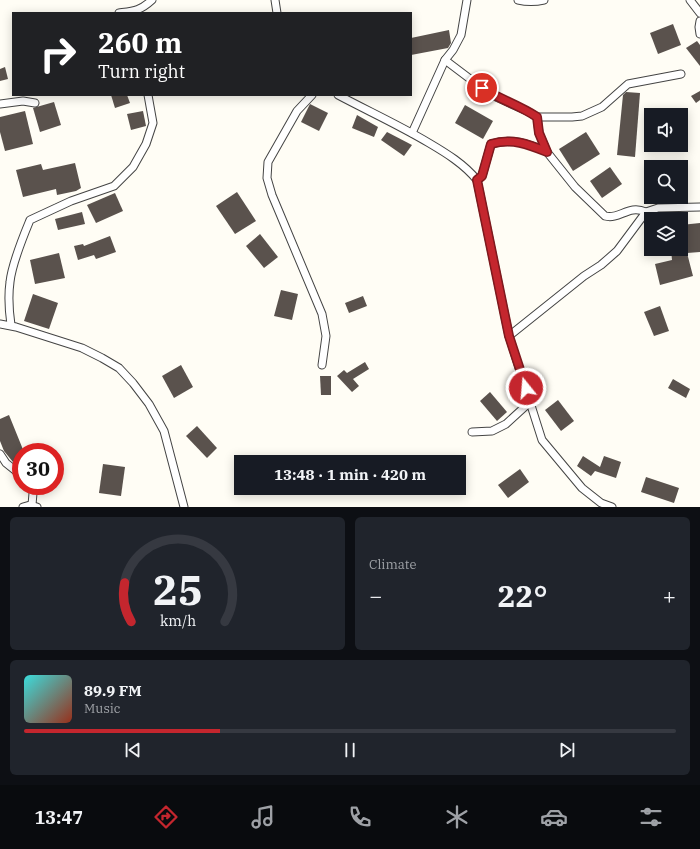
<!DOCTYPE html>
<html lang="en">
<head>
<meta charset="utf-8">
<style>
  :root { --surface:#171b24; --page:#20242c; --text:#f1f3f6; --muted:#9ea1a6; --line:#363941; --accent:#c4262e }
  body { margin:0; font-family:"IBM Plex Serif",serif; background:var(--page); color:var(--text); height:100vh; display:flex; flex-direction:column; font-size:15px; white-space:nowrap }
  * { box-sizing:border-box; margin:0 }
  p { font-size:13px; color:var(--muted) }
  .icon { flex:none; width:22px; height:22px; fill:none; stroke:currentColor; stroke-width:2; stroke-linecap:round; stroke-linejoin:round }
  .map { position:relative; height:507px; overflow:hidden }
  .drawer { display:flex; flex-direction:column; gap:10px; padding:10px; background:#0d0f14; flex:1 }
  .drawer>* { flex:none }
  .banner { position:absolute; left:12px; top:12px; width:400px; height:84px; border-radius:0px; box-shadow:0 2px 10px #0003; background:#202124; color:#fff; overflow:hidden }
  .tools { position:absolute; left:644px; top:108px; display:grid; gap:8px }
  .tools a { display:grid; place-items:center; width:44px; height:44px; border-radius:0px; background:var(--surface); box-shadow:0 2px 10px #0003; font-size:20px }
  .speed { position:absolute; left:12px; top:443px; display:flex; gap:8px; font-size:20px; font-weight:700; text-align:center }
  .speed>* { display:grid; place-content:center; width:52px; height:52px; border-radius:50%; background:var(--surface); box-shadow:0 2px 10px #0003; line-height:1 }
  .speed .limit { border:6px solid #d22; background:#fff; color:#111 }
  .pin { position:absolute; display:grid; place-items:center; width:34px; height:34px; color:#fff; margin:-17px; border:2px solid #fff; border-radius:50%; box-shadow:0 1px 4px #0007 }
  .me { position:absolute; width:44px; margin:-22px; rotate:343deg; stroke-linejoin:round; filter:drop-shadow(0 0 3px #0008) }
  .turn { display:flex; align-items:center; gap:14px; height:84px; padding:0 20px; font-size:18px }
  .turn .icon { width:52px; height:52px; stroke-width:2.5 }
  .turn b { display:block; font-size:28px; line-height:34px }
  .big { font-size:30px; font-weight:700; line-height:1.1 }
  .drawer .card { flex:1; display:flex; flex-direction:column; justify-content:center; gap:6px; min-width:0; padding:0 14px; border-radius:6px; background:var(--page) }
  .drawer .dial { align-items:center; gap:0 }
  .dial svg { height:104px; overflow:visible; fill:none; stroke:var(--line); stroke-width:7; stroke-linecap:round; text-anchor:middle }
  .dial text { fill:var(--text); stroke:none }
  .song { display:flex; align-items:center; gap:12px }
  .cover { width:48px; height:48px; border-radius:6px; background:linear-gradient(135deg,hsl(180 70% 55%),hsl(10 70% 35%)) }
  .played { height:4px; border-radius:2px; background:linear-gradient(90deg,var(--accent) 30%,var(--line) 30%) }
  .keys { display:flex; justify-content:space-around; direction:ltr }
  .heat { display:flex; justify-content:space-between; align-items:center; font-size:22px; direction:ltr }
  .drawer .tiles { flex:1; display:grid; gap:10px; grid-template-columns:1fr 1fr }
  .card:last-child { grid-column:span 2 }
  .trip { position:absolute; left:234px; top:455px; width:232px; height:40px; border-radius:0px; background:var(--surface); box-shadow:0 2px 10px #0003; font-weight:700; line-height:40px; text-align:center }
  .tab-bar { display:flex; height:64px; justify-content:space-around; align-items:center; background:#090b0e; color:var(--muted) }
  .tab-bar .icon { width:28px; height:28px }
  .tab-bar .active { color:var(--accent) }
  .tab-bar b { font-size:18px; color:var(--text) }
  .map>svg:first-child { display:block }
  .building { fill:#5a524d }
  .lines { fill:none; stroke-linecap:round; stroke-linejoin:round }
  .minor-casing { stroke:#444; stroke-width:9 }
  .minor { stroke:#fff; stroke-width:7 }
  .route-casing { stroke:#7f191e; stroke-width:10 }
  .route { stroke:#c4262e; stroke-width:7 }
</style>
</head>
<body>
<div class="map">
<svg width="700" height="507" viewBox="0 0 700 507">
  <rect width="100%" height="100%" fill="#fffdf5"/>
  <g class="building">
    <path d="M673,24L681,45L658,54L650,33Z"/>
    <path d="M449,30L451,43L448,48L411,55V38Z"/>
    <path d="M697,41L700,45V66L686,48Z"/>
    <path d="M5,67L8,79L0,81V69Z"/>
    <path d="M700,91V100L696,103L691,96Z"/>
    <path d="M626,92L640,93L635,157L617,155L623,95Z"/>
    <path d="M111,95H127L130,103L115,108Z"/>
    <path d="M54,102L61,125L40,132L33,108Z"/>
    <path d="M310,104L328,113L319,131L301,122Z"/>
    <path d="M465,105L493,121L483,139L455,123Z"/>
    <path d="M25,111L33,144L5,151L0,132V117Z"/>
    <path d="M143,111L146,126L131,130L127,114Z"/>
    <path d="M357,115L378,127L374,137L352,128Z"/>
    <path d="M387,132L412,145L404,156L381,140Z"/>
    <path d="M586,132L600,154L573,171L559,149Z"/>
    <path d="M75,163L81,188L76,191L57,195L56,189L23,197L16,170L41,164L43,170Z"/>
    <path d="M610,167L622,184L602,198L590,181Z"/>
    <path d="M237,192L256,221L235,234L216,206Z"/>
    <path d="M115,193L123,211L96,223L87,205Z"/>
    <path d="M82,212L85,224L58,230L55,219Z"/>
    <path d="M700,223V252L687,253L693,276L660,285L655,264L672,260L671,249H681V225Z"/>
    <path d="M260,234L278,257L264,268L246,246Z"/>
    <path d="M110,236L116,252L96,259L94,255L78,260L74,246L83,244L84,246Z"/>
    <path d="M59,253L65,278L35,284L30,260Z"/>
    <path d="M281,290L298,294L292,320L274,316Z"/>
    <path d="M33,294L58,303L49,329L24,321Z"/>
    <path d="M363,296L367,306L349,313L345,303Z"/>
    <path d="M660,306L669,331L654,336L644,312Z"/>
    <path d="M365,362L369,369L353,379L359,386L352,392L337,376L344,370L347,373Z"/>
    <path d="M181,365L193,387L174,398L162,376Z"/>
    <path d="M320,376H331V395H321Z"/>
    <path d="M673,379L690,389L686,398L668,388Z"/>
    <path d="M490,392L507,412L497,421L480,401Z"/>
    <path d="M558,400L574,421L561,431L545,410Z"/>
    <path d="M9,415L24,452H21V459L13,462L4,451L0,441V419Z"/>
    <path d="M197,426L217,448L207,458L186,436Z"/>
    <path d="M583,456L600,467L604,456L621,462L616,478L595,471L591,476L577,466Z"/>
    <path d="M103,464L125,467L121,496L99,493Z"/>
    <path d="M520,469L529,482L508,498L498,485Z"/>
    <path d="M646,477L679,488L674,503L641,492Z"/>
  </g>
  <g class="lines">
    <defs>
      <g id="minor">
        <path d="M275,0L277,13"/>
        <path d="M518,0C527,2 535,2 544,0"/>
        <path d="M690,0L700,13"/>
        <path d="M119,13C134,11 140,11 152,0"/>
        <path d="M700,21L699,27L700,34"/>
        <path d="M445,60L482,88L496,97L529,112L537,117H572L582,116L602,107L628,84L681,74"/>
        <path d="M312,95L297,111L268,162L267,178L272,195L322,314L326,336L322,365"/>
        <path d="M338,95C368,111 399,125 429,143C446,153 464,164 477,180L509,336L542,440L582,488L601,503L612,507"/>
        <path d="M0,104L23,101L35,103"/>
        <path d="M537,117L539,133L547,152L575,187L605,216C620,220 628,204 646,212"/>
        <path d="M412,133L445,60L453,50L461,35L467,0"/>
        <path d="M477,180L482,176L491,144C512,137 529,144 547,152"/>
        <path d="M0,324L16,327L82,348L102,358L119,368L133,383L149,404L164,431L184,507"/>
        <path d="M11,325C9,311 8,296 10,282C12,263 23,237 30,220L71,201L114,186L133,167L146,144L153,123L148,95"/>
        <path d="M509,336L584,276L601,265L617,251L646,212L658,208L700,207"/>
        <path d="M472,432L492,431L506,424L530,402"/>
        <path d="M0,454L6,463L21,475"/>
        <path d="M31,486L33,493L32,505"/>
        <path d="M23,507L30,505L37,507"/>
      </g>
    </defs>
    <use href="#minor" class="minor-casing"/>
    <use href="#minor" class="minor"/>
  </g>
  <g class="lines">
    <defs>
      <path id="route" d="M482,88C499,99 519,105 537,117L539,133L547,152C528,144 512,138 491,144L482,176L477,180L509,336L526,388"/>
    </defs>
    <use href="#route" class="route-casing"/>
    <use href="#route" class="route"/>
  </g>
</svg>
<div class="tools">
<a><svg class="icon" aria-label="sound" viewBox="0 0 24 24"><path d="M4 9h4l5-4v14l-5-4H4zM17 9q2 3 0 6"/></svg></a>
<a><svg class="icon" aria-label="search" viewBox="0 0 24 24"><circle cx="10" cy="10" r="6"/><path d="M15 15l6 6"/></svg></a>
<a><svg class="icon" aria-label="layers" viewBox="0 0 24 24"><path d="M12 4l9 5-9 5-9-5zM3 14l9 5 9-5"/></svg></a>
</div>
<div class="speed"><div class="limit">30</div></div>
<div class="pin" style="left:482px;top:88px;background:#d93025"><svg class="icon" aria-label="arrive" viewBox="0 0 24 24"><path d="M6 21V4h12l-3 4 3 4H6"/></svg></div>
<svg class="me" style="left:526px;top:388px" viewBox="-20 -20 40 40"><circle r="17" fill="#c4262e" stroke="#fff" stroke-width="3"/><path d="M0-11L8 9 0 5-8 9z" fill="#fff"/></svg>
<div class="trip">13:48 · 1 min · 420 m</div>
<div class="banner">
<div class="turn"><svg class="icon" aria-label="right" viewBox="0 0 24 24"><path d="M7 20v-9h11M14 6l5 5-5 5"/></svg><div><b>260 m</b>Turn right</div></div>
</div>
</div>
<section class="drawer">
<div class="tiles">
<div class="card dial"><svg viewBox="0 0 100 80">
<path d="M14 69A42 42 0 1 1 86 69"/>
<path d="M14 69A42 42 0 0 1 9 39" stroke="#c4262e"/>
<text x="50" y="56" font-size="32" font-weight="700">25</text>
<text x="50" y="72" font-size="11">km/h</text>
</svg></div>
<div class="card"><p>Climate</p>
<div class="heat"><a>−</a><b class="big">22°</b><a>+</a></div>
</div>
<div class="card">
<div class="song"><i class="cover"></i><div><b>89.9 FM</b><p>Music</p></div></div>
<div class="played"></div>
<div class="keys"><svg class="icon" aria-label="previous" viewBox="0 0 24 24"><path d="M18 5L8 12l10 7zM5 5v14"/></svg><svg class="icon" aria-label="pause" viewBox="0 0 24 24"><path d="M8 5v14M16 5v14"/></svg><svg class="icon" aria-label="next" viewBox="0 0 24 24"><path d="M6 5l10 7-10 7zM19 5v14"/></svg></div>
</div>
</div>
</section>
<nav class="tab-bar">
<b>13:47</b>
<svg class="icon active" aria-label="directions" viewBox="0 0 24 24"><path d="M12 3l9 9-9 9-9-9zM9 14v-3h6M13 9l2 2-2 2"/></svg>
<svg class="icon" aria-label="music" viewBox="0 0 24 24"><path d="M9 18V5l10-2v13"/><circle cx="6" cy="18" r="3"/><circle cx="16" cy="16" r="3"/></svg>
<svg class="icon" aria-label="phone" viewBox="0 0 24 24"><path d="M5 4h4l2 5-3 2q2 4 5 5l2-3 5 2v4C11 20 4 13 5 4z"/></svg>
<svg class="icon" aria-label="climate" viewBox="0 0 24 24"><path d="M12 3v18M4 7l16 10M4 17L20 7"/></svg>
<svg class="icon" aria-label="car" viewBox="0 0 24 24"><path d="M5 17H2v-5l4-1 3-4h7l3 4 3 1v5h-3M9 17h6M6 11h13"/><circle cx="7" cy="17" r="2"/><circle cx="17" cy="17" r="2"/></svg>
<svg class="icon" aria-label="filters" viewBox="0 0 24 24"><path d="M4 7h16M4 17h16"/><circle cx="9" cy="7" r="2"/><circle cx="15" cy="17" r="2"/></svg>
</nav>
</body>
</html>
